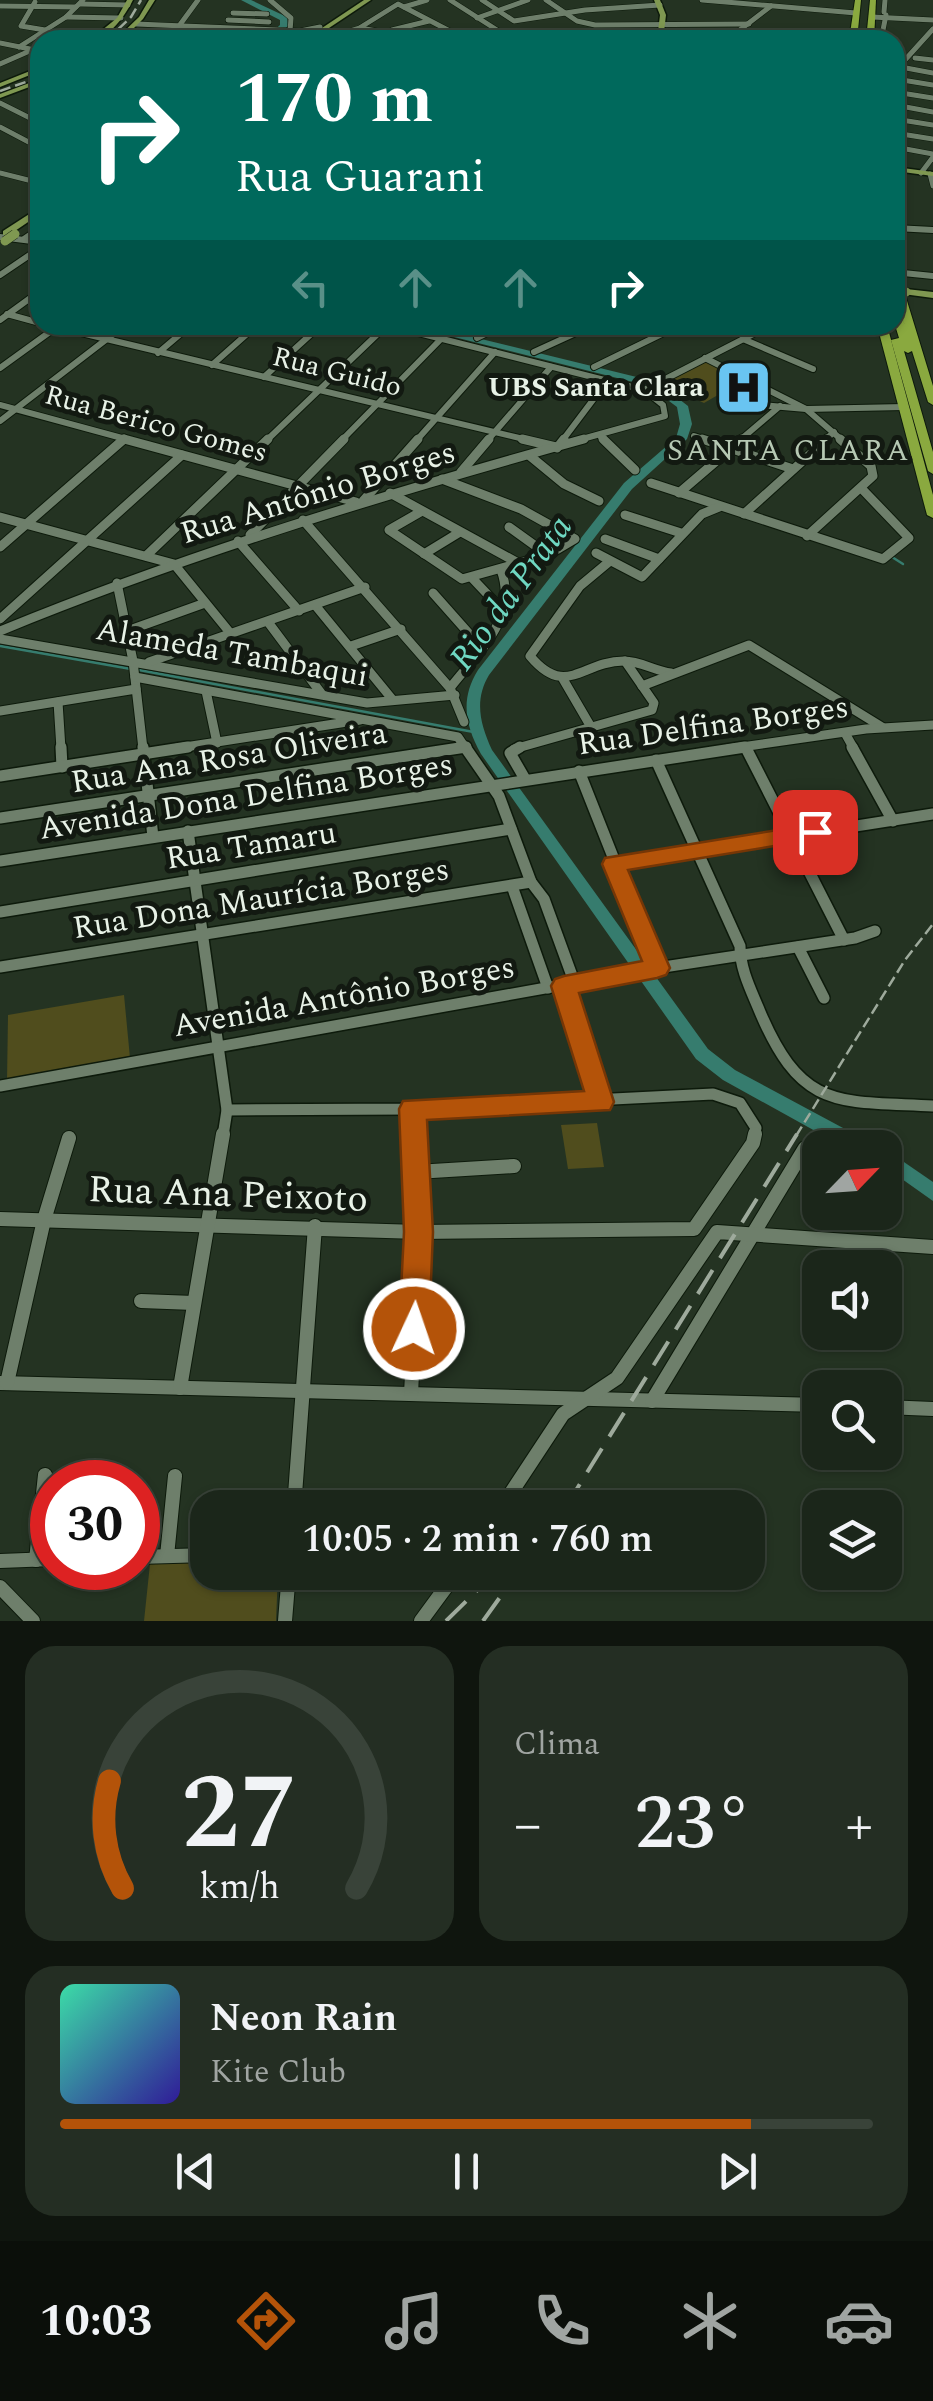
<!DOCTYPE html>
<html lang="pt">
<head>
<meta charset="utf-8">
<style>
  :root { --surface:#1b261a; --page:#242e23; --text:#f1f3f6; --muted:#a0a5a2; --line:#394339; --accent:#b45309 }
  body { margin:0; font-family:Spectral,serif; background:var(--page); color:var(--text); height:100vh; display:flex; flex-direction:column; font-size:38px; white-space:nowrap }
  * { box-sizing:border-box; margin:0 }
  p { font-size:32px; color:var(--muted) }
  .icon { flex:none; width:55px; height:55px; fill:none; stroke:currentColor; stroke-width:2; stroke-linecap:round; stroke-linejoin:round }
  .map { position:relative; height:1621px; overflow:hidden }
  .panel { display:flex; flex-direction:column; gap:25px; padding:25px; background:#0f150e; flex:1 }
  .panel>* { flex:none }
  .guide { position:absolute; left:30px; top:30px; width:875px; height:305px; border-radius:30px; box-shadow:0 2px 8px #0004,0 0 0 2px var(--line); background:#00695c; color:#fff; overflow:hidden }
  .needle { width:65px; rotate:65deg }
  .controls { position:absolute; left:802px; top:1130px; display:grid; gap:20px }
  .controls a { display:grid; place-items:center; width:100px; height:100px; border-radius:20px; background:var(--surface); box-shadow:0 2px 8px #0004,0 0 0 2px var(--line); font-size:50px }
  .speed { position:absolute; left:30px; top:1460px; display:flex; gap:20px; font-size:50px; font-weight:700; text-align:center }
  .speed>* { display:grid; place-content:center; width:130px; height:130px; border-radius:50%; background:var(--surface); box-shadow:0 2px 8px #0004,0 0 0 2px var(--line); line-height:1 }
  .speed .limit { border:15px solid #d22; background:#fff; color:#111 }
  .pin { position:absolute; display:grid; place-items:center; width:85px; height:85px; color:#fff; margin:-42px; border-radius:20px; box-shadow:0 5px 15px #0006 }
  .me { position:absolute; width:110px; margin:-55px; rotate:3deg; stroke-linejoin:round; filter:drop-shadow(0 0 8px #0008) }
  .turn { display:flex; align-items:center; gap:35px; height:210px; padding:0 40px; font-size:45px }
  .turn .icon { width:130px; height:130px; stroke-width:2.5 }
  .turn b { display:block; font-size:70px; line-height:85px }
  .lanes { display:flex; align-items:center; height:95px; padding:0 40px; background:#0003; justify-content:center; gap:50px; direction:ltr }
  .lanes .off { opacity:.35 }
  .big { font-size:75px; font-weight:600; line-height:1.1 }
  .panel .widget { flex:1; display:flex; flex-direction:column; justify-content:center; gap:15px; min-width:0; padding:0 35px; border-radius:30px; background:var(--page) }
  .panel .dial { align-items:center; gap:0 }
  .dial svg { height:260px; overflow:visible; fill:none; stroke:var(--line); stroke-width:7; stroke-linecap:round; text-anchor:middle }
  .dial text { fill:var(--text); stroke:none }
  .song { display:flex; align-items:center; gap:30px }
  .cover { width:120px; height:120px; border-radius:15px; background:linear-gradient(135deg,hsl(160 70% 55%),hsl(250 70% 35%)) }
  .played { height:10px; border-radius:5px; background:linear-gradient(90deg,var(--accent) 85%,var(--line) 85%) }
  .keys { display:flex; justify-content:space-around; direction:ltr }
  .heat { display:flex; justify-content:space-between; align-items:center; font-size:55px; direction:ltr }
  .panel .tiles { flex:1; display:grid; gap:25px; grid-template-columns:1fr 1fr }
  .widget:last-child { grid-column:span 2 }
  .trip { position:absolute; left:190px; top:1490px; width:575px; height:100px; border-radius:30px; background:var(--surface); box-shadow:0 2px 8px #0004,0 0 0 2px var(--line); font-weight:600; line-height:100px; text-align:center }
  .tab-bar { display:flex; height:160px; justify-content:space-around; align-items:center; background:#0b0f0a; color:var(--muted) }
  .tab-bar .icon { width:70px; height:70px }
  .tab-bar .selected { color:var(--accent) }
  .tab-bar b { font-size:45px; color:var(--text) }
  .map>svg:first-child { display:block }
  .green { fill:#504d1d }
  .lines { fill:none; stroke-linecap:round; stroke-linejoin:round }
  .stream { stroke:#367c6e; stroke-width:2.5 }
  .river { fill:#367c6e; fill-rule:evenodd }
  .minor-far4-casing { stroke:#0d1a0b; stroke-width:6 }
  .minor-far3-casing { stroke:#0d1a0b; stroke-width:8 }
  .minor-far2-casing { stroke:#0d1a0b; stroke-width:11 }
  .minor-far1-casing { stroke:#0d1a0b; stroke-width:14 }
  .minor-casing { stroke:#0d1a0b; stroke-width:16 }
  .major-casing { stroke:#0d1a0b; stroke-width:3 }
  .highway-casing { stroke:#0d1a0b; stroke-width:2 }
  .minor-far4 { stroke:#6e7f6b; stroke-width:5 }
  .minor-far3 { stroke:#6e7f6b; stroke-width:6 }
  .minor-far2 { stroke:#6e7f6b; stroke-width:9 }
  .minor-far1 { stroke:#6e7f6b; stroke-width:11 }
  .minor { stroke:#6e7f6b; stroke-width:14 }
  .major { fill:#7f9851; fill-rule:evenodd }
  .highway { fill:#8aa93f; fill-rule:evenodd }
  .rail-far1 { stroke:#9eaa9c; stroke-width:2.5; stroke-dasharray:11 5; stroke-linecap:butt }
  .rail { stroke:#9eaa9c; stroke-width:4; stroke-dasharray:28 14; stroke-linecap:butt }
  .major-bridge-casing { stroke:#0d1a0b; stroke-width:10; stroke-linecap:butt }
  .major-bridge { stroke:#7f9851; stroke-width:9 }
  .route { fill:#b45309; stroke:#753606; stroke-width:2.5 }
  .labels { text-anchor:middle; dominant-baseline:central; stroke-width:10; stroke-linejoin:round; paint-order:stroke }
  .far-street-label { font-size:28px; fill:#e8f2e7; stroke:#121911 }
  .far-poi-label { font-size:28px; font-weight:bold; fill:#e8f2e7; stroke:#121911; text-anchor:end }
  .far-neighbourhood-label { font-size:30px; letter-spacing:2.5px; fill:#b6c8b3; stroke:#121911 }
  .street-label { font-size:32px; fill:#e8f2e7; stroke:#121911 }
  .water-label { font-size:35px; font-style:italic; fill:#6fd8c2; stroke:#121911 }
  .near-street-label { font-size:38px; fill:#e8f2e7; stroke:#121911 }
</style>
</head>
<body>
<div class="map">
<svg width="933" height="1621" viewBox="0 0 933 1621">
  <rect width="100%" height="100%" fill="#243322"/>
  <g class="green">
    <path d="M706,362L744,380L704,403L664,384Z"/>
    <path d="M124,995L130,1058L7,1082L8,1015Z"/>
    <path d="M597,1123L604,1167L568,1169L561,1125Z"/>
    <path d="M207,1562L208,1572L278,1573L276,1621H144L150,1564Z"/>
  </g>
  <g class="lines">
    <g class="stream">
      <path d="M892,557L903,564"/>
      <path d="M0,646L131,669"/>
      <path d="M139,670L479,733"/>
    </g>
    <g class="river">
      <path d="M241,0H251L287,17L288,26L273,40H264L280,25V20Z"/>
      <path d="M406,325H424L657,382L688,406L692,424L687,439L632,489L489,675C474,700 480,724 492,750L708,1049L735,1070L871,1143L874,1148H846L835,1142L723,1080L696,1059L481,754C465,725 460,699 478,670L624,483L676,438L680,424L677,407L649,386Z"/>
      <path d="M885,1149L933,1182V1201L885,1167Z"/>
    </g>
    <defs>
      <g id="minor-far4">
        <path d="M270,0L291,18L290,31"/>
        <path d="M450,0L497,30L522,40"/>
        <path d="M482,0L514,21L585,10L660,5"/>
        <path d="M546,0L577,21L595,25L749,24"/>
        <path d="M702,0L856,13"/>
        <path d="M35,2L21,26L45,30"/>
        <path d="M80,4L128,5"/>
        <path d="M0,6L76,7"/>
        <path d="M404,7L427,0"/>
        <path d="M884,12L885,0"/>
        <path d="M233,13L267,14"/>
        <path d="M66,17L121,18"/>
        <path d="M872,17L933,20"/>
        <path d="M477,18L528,0"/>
        <path d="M228,20L269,22"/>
        <path d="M136,24L300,31L320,27"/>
        <path d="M179,26L198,0"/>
        <path d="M361,27L398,4L467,40"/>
        <path d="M392,30L429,21"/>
        <path d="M612,38L660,39"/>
        <path d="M520,39H569"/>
        <path d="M728,39L771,6"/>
        <path d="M321,40L360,28L428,40"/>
        <path d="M881,40L886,15"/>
        <path d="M0,43L40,51"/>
        <path d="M19,47L66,17L83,0"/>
        <path d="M915,58L933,60"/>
        <path d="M0,64L32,50"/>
        <path d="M906,68L933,73"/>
        <path d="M895,71L933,29"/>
        <path d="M896,79L933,85"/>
        <path d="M895,92L933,98"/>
        <path d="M0,103L40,123"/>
        <path d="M895,105L933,112"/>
        <path d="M895,119L933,125"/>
        <path d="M0,127L40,148"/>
        <path d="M895,133L933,139"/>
        <path d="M895,147L933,154"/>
        <path d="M0,173L40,183"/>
        <path d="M921,173L933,157"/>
        <path d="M930,174L933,186"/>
      </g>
      <g id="minor-far3">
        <path d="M895,228L933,230"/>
        <path d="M0,237L40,242"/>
        <path d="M24,239L40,228"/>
        <path d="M895,244L903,273L933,276"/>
        <path d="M0,275L40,248"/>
        <path d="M7,314L40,323"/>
        <path d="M0,320L40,291"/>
        <path d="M48,325L532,441"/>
        <path d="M387,325L644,390L663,405L665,416L575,441"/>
        <path d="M477,338L503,325"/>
        <path d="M743,339L813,369"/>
        <path d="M534,352L593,325"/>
        <path d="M158,353L191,325"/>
        <path d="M705,358L806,409L843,441"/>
        <path d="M212,365L257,325"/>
        <path d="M594,367L680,325"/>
        <path d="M0,368L58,326"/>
        <path d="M264,377L321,325"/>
        <path d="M644,390L759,331V325"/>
        <path d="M738,403L806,409L904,407"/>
        <path d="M0,405L133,441"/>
        <path d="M0,421L125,325"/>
        <path d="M694,436L710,441"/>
        <path d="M601,437L605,441"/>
        <path d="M266,441L387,325"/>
        <path d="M341,441L441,339"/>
        <path d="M416,441L495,352"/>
        <path d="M487,441L551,367"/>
        <path d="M562,441L608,380"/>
        <path d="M739,441L780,406"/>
        <path d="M824,441L834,432"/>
      </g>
      <g id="minor-far2">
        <path d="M124,439L356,502"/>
        <path d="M522,439L556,447"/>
        <path d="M603,439L635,470"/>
        <path d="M702,439L793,469"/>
        <path d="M557,448L564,439"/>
        <path d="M530,456L564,484L599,501"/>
        <path d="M461,472L489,439"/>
        <path d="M651,483L883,559L909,538L862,489"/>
        <path d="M390,493L520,564"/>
        <path d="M679,493L742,439"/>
        <path d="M363,501L418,439"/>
        <path d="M422,511L389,530L462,579L548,555L575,539L521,509L442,479"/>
        <path d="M744,514L827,439"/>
        <path d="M625,515L681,533"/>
        <path d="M0,517L174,564L231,634"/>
        <path d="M303,520L450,688L464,722"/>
        <path d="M509,527L548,555"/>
        <path d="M250,535L344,439"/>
        <path d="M807,536L873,476L871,466L840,439"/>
        <path d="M605,539L659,559"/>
        <path d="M238,541L299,611"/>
        <path d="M0,547L124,439"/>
        <path d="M596,553L642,577L702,514L719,507"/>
        <path d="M424,554L460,532"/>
        <path d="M146,556L268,439"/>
        <path d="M610,561L580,586L530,656C566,699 582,661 624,661C640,661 655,671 671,673"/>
        <path d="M473,579L505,613"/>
        <path d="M117,583L133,661L143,749"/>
        <path d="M433,593L480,646"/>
        <path d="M315,605L392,699"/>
        <path d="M0,619L182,455"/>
        <path d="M268,622L321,693"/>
        <path d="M0,631C190,553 386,494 584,439"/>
        <path d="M127,631L205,603"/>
        <path d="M0,639L367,703L455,695"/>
        <path d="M351,646L401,629"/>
        <path d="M149,662L365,587"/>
        <path d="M135,677L458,737L466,749"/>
        <path d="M563,679L591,727"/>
        <path d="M642,686L749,645L882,727"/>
        <path d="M450,688C477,653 519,618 501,570"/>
        <path d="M206,691L217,743"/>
        <path d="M58,702L61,749"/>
        <path d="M0,711L136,689"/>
        <path d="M845,733L854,749"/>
        <path d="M172,749L360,720"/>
        <path d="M451,749L466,747"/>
        <path d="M514,749L652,710L654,703L625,661"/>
        <path d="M728,749L866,729L933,725"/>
      </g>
      <g id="minor-far1">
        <path d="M61,747L62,767"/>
        <path d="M143,747L153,837"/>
        <path d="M465,747L499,796L531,882L544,899L575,984"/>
        <path d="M520,747L510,753L525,779"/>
        <path d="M852,747L893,821"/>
        <path d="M746,748L844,940"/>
        <path d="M656,760L740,946C740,969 751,990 760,1012C802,1111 838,1101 933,1106"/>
        <path d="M579,771L657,968"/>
        <path d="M0,776L188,747"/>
        <path d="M0,818L466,747"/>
        <path d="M188,831L227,1110L223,1136"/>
        <path d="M0,861L745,747"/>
        <path d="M614,864L933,814"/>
        <path d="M512,886L548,988"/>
        <path d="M0,912L511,829"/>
        <path d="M798,947L824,998"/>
        <path d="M0,967L531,882"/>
        <path d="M564,986L600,1102"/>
        <path d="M0,1086L657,968L855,938L875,931"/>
        <path d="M413,1109L414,1136"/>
        <path d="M227,1110L413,1109L713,1094L740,1103L756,1128L754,1136"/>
      </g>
      <g id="minor">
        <path d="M416,1172L514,1166"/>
        <path d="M0,1219L419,1232L694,1229L753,1143L755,1134"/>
        <path d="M141,1301L194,1303"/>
        <path d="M0,1383L820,1405"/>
        <path d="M7,1383L44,1220L69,1138"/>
        <path d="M180,1388L223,1134"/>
        <path d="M411,1394L419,1232L414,1134"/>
        <path d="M652,1401L805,1148"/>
        <path d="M885,1407L933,1409"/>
        <path d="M294,1508L315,1226"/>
        <path d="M501,1508L563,1414L617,1378L717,1232L933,1247"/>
        <path d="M167,1556L175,1476"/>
        <path d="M138,1557L208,1555"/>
        <path d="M36,1560L45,1475"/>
        <path d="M0,1561L52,1559"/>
        <path d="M0,1587L33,1621"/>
        <path d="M285,1621L289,1572"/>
        <path d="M421,1621L457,1572"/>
      </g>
      <g id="major">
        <path d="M127,0H133C124,17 111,37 90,40L117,18Z"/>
        <path d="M149,0H155L143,19L122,40H115L139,17Z"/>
        <path d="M364,0H371L311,40H304Z"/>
        <path d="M654,0H660L666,15L663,40H657L660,15Z"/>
        <path d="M40,67V71L0,87V83Z"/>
        <path d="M40,79V83L0,98V94Z"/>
        <path d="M895,167L933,172V176L895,171Z"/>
        <path d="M37,209H40V214L9,235H3V231Z"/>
        <path d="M906,289L933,292V298L903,294L902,292Z"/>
      </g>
      <g id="highway">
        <path d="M855,0H861L857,40H849Z"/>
        <path d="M870,0H876L874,40H866Z"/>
        <path d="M895,275L900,278L933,386V405L928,402L912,351L908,353L904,351L933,452V474L928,471L891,340L899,338L895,325V307L900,310L905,326L895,293Z"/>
        <path d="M877,325H887L933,495V518L927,515Z"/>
      </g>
    </defs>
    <use href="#minor-far4" class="minor-far4-casing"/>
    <use href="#minor-far3" class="minor-far3-casing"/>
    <use href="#minor-far2" class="minor-far2-casing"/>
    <use href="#minor-far1" class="minor-far1-casing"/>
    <use href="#minor" class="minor-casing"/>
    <use href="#major" class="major-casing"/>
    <use href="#highway" class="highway-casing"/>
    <use href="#minor-far4" class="minor-far4"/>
    <use href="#minor-far3" class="minor-far3"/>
    <use href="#minor-far2" class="minor-far2"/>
    <use href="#minor-far1" class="minor-far1"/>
    <use href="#minor" class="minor"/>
    <use href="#major" class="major"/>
    <use href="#highway" class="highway"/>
    <g class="rail-far1">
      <path d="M107,40L131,17L141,0"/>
      <path d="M0,91L40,77"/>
      <path d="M796,1136L905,960L933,924"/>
    </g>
    <g class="rail">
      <path d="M565,1508L797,1134"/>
      <path d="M446,1621L496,1572"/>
      <path d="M483,1621L518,1572"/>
    </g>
    <defs>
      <g id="major-bridge">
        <path d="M5,241L15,234"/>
        <path d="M895,291L906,292"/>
      </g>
    </defs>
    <use href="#major-bridge" class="major-bridge-casing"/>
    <use href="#major-bridge" class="major-bridge"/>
  </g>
  <path class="route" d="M815,824L823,827L826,832L823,838L628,870L670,968L666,975L657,978L579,993L614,1102L610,1110L427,1120L433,1232L429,1329L425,1339L414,1343L404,1339L399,1329L404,1232L399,1109L403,1101L584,1091L551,986L555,979L564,976L642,961L602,864L605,858Z"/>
  <defs>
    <symbol id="hospital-square" viewBox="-11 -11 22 22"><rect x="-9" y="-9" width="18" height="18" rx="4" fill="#69c4f1" stroke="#121911"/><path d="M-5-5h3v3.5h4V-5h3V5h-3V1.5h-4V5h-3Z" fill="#111"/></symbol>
  </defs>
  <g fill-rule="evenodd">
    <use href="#hospital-square" x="712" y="356" width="63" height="63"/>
  </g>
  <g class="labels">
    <g class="far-street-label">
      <text transform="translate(337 372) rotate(14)">Rua Guido</text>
      <text transform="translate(156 424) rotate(15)">Rua Berico Gomes</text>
    </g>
    <g class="far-poi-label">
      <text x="704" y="387">UBS Santa Clara</text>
    </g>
    <g class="far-neighbourhood-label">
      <text x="789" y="451">SANTA CLARA</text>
    </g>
    <g class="street-label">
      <text transform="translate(318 493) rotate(-17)">Rua Antônio Borges</text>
      <text transform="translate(232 653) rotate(10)">Alameda Tambaqui</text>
      <text transform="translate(713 726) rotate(-8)">Rua Delfina Borges</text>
      <text transform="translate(229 758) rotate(-9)">Rua Ana Rosa Oliveira</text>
      <text transform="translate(246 797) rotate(-9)">Avenida Dona Delfina Borges</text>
      <text transform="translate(251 846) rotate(-9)">Rua Tamaru</text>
      <text transform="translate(261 899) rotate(-9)">Rua Dona Maurícia Borges</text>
      <text transform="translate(344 997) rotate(-10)">Avenida Antônio Borges</text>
    </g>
    <g class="water-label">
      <text transform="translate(511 593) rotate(-54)">Rio da Prata</text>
    </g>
    <g class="near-street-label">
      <text transform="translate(228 1195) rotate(2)">Rua Ana Peixoto</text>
    </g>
  </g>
</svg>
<div class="controls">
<a><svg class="needle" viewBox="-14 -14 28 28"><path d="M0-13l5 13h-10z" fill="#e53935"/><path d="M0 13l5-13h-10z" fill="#a0a5a2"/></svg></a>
<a><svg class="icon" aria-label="sound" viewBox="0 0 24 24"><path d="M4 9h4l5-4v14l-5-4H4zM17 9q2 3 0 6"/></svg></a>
<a><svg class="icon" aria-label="search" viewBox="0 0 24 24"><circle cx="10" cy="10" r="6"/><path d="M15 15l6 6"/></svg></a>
<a><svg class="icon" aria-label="layers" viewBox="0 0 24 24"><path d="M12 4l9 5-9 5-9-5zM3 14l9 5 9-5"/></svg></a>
</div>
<div class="speed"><div class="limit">30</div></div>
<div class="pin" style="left:815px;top:832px;background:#d93025"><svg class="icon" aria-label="arrive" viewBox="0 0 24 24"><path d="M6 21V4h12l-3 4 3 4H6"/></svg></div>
<svg class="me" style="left:414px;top:1329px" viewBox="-20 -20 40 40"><circle r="17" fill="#b45309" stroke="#fff" stroke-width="3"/><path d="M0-11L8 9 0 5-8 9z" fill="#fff"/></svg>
<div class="trip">10:05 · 2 min · 760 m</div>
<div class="guide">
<div class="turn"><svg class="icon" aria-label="right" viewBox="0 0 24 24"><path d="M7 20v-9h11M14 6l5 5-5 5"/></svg><div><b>170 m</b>Rua Guarani</div></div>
<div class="lanes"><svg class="icon off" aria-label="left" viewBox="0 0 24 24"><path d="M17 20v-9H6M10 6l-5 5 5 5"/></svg><svg class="icon off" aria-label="ahead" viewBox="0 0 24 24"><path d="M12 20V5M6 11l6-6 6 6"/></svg><svg class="icon off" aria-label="ahead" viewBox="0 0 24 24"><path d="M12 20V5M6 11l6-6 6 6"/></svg><svg class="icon" aria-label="right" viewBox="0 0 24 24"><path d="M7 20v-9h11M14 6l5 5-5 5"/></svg></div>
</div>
</div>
<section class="panel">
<div class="tiles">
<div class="widget dial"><svg viewBox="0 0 100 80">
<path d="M14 69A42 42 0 1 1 86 69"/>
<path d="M14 69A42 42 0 0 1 10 36" stroke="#b45309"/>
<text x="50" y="56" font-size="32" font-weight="700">27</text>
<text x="50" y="72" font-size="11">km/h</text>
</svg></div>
<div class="widget"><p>Clima</p>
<div class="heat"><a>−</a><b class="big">23°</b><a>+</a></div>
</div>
<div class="widget">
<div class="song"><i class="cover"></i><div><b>Neon Rain</b><p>Kite Club</p></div></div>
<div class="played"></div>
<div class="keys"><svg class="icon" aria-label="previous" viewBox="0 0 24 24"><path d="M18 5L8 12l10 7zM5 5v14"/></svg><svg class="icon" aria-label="pause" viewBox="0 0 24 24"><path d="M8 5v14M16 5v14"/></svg><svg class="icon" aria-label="next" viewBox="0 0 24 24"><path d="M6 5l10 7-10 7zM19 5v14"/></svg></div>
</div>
</div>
</section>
<nav class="tab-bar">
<b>10:03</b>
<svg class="icon selected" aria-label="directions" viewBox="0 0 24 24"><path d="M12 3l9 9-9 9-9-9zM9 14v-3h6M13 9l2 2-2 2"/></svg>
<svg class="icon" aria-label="music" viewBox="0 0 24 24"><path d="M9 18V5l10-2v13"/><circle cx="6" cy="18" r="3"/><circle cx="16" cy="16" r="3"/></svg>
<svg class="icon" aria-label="phone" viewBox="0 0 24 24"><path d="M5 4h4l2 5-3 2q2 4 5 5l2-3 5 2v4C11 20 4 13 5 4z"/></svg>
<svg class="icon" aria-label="climate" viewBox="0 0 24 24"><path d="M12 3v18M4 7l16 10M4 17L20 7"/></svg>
<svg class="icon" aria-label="car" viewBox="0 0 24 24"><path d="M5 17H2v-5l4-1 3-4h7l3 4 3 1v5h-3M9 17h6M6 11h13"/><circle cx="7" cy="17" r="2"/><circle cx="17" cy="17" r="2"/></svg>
</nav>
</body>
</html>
